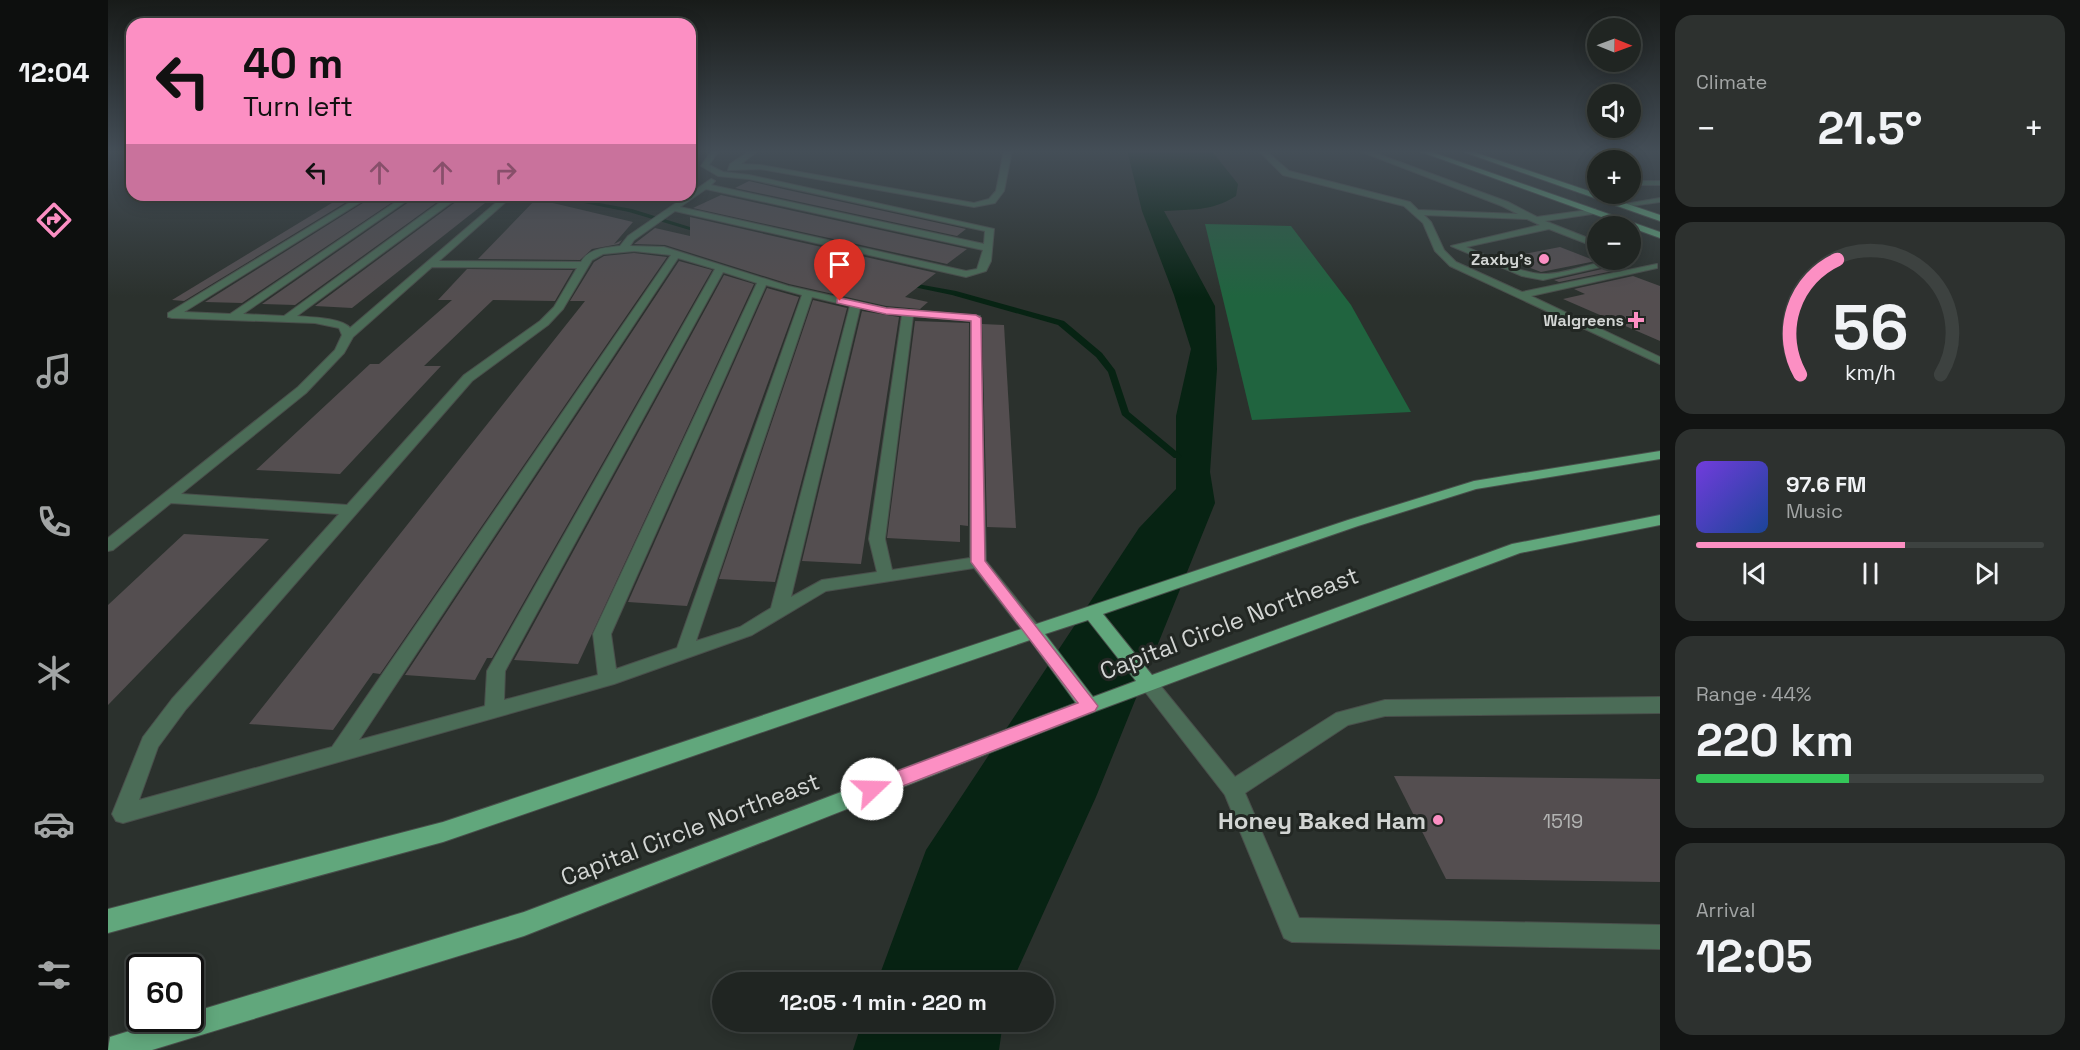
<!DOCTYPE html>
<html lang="en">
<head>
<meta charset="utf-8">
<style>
  :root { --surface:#202522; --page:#2d312f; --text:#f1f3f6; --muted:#a2a5a5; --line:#3d4240; --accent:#fc8fc3 }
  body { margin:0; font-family:"Space Grotesk",sans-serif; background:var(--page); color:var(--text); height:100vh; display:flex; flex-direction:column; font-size:22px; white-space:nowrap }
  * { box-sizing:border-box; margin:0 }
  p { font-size:20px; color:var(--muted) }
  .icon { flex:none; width:33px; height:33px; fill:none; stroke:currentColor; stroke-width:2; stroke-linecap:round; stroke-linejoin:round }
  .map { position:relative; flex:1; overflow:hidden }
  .drawer { display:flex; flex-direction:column; gap:15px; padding:15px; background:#121413; width:420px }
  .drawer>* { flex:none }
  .guide { position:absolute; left:18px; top:18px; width:570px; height:183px; border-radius:18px; box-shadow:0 3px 15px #0003,0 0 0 2px var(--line); background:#fc8fc3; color:#111; overflow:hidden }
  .needle { width:39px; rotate:91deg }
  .fabs { position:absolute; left:1479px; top:18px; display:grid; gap:12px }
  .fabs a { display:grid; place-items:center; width:54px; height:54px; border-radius:50%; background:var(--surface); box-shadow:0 3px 15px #0003,0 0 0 2px var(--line); font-size:30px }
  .speed { position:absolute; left:18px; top:954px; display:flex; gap:12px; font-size:30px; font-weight:700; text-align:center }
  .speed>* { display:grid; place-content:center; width:78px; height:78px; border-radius:50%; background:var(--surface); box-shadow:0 3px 15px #0003,0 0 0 2px var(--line); line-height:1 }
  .speed .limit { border:3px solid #111; border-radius:9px; background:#fff; color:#111 }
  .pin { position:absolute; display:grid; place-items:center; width:51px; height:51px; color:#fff; margin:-62px -26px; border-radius:50% 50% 50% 0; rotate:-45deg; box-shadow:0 0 6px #0007 }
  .pin .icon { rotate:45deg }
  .me { position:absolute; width:66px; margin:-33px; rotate:69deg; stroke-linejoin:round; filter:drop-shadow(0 0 4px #0008) }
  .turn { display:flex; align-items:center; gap:21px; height:126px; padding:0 18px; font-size:27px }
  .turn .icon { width:78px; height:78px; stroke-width:2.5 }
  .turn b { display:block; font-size:42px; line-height:51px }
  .lanes { display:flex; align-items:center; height:57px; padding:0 18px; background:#0003; justify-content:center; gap:30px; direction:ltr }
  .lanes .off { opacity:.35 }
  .big { font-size:45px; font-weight:700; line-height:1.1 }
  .drawer .card { flex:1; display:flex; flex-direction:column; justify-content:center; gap:9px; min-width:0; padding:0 21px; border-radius:18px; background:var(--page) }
  .drawer .dial { align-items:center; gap:0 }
  .dial svg { height:156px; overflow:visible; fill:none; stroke:var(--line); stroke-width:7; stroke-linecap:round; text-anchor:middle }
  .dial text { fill:var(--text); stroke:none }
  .song { display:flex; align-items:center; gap:18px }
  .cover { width:72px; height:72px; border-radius:9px; background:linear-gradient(135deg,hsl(260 70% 55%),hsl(220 70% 35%)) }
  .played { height:6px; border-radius:3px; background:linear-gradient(90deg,var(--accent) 60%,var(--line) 60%) }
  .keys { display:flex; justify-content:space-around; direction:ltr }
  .heat { display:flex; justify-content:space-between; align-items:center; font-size:33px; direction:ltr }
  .charge { height:9px; border-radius:4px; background:linear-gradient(90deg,#34c759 44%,var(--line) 0) }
  .trip { position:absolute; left:604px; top:972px; width:342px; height:60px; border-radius:30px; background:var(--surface); box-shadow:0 3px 15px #0003,0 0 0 2px var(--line); font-weight:700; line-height:60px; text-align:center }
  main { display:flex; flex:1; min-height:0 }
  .menu { display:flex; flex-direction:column; width:108px; justify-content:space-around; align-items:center; background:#0d0f0e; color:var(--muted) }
  .menu .icon { width:42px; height:42px }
  .menu .active { color:var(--accent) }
  .menu b { font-size:27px; color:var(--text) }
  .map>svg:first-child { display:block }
  .forest { fill:#20643f }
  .water { fill:#072313 }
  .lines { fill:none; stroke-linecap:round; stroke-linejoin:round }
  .stream { fill:#072313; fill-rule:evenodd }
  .building { fill:#544e50 }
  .minor-casing { stroke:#494f4b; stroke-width:2 }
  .major-casing { stroke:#494f4b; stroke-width:2 }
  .minor { fill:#4b6c57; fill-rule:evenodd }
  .major { fill:#61a77c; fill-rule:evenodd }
  .route { fill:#fc8fc3; stroke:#a45d7f; stroke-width:1.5 }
  .poi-dot { fill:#fc8fc3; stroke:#222723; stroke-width:2 }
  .labels { text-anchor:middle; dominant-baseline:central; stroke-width:6; stroke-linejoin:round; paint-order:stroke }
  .far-poi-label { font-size:16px; font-weight:bold; fill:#d2d5d3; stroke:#222723; text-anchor:end }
  .near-number-label { font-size:20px; fill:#b2b3b2 }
  .near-street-label { font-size:24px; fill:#d2d5d3; stroke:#222723 }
  .near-poi-label { font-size:24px; font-weight:bold; fill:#d2d5d3; stroke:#222723; text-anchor:end }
</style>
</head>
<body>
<main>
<nav class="menu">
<b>12:04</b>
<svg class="icon active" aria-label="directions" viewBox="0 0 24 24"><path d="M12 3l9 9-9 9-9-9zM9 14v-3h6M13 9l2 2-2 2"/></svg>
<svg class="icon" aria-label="music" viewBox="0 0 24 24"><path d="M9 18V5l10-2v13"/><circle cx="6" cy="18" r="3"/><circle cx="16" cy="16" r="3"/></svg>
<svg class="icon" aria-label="phone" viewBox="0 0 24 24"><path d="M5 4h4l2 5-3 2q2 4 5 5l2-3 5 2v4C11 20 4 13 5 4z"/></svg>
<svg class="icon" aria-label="climate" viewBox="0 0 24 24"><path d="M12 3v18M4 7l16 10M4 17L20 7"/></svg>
<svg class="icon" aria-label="car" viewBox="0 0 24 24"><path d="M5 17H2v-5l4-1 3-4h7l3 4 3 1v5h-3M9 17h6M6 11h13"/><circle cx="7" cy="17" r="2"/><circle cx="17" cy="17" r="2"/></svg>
<svg class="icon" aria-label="filters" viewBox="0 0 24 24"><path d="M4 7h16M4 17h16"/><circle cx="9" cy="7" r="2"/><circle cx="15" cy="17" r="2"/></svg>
</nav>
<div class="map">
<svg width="1552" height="1050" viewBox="0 0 1552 1050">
  <rect width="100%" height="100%" fill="#2b312d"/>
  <path class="forest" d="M1097,224L1183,226L1243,305L1303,412L1144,420Z"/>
  <g class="water">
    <path d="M1019,150H1103L1130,184L1128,196C1102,212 1084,209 1056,211L1107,306L1109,369L1102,472L1107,503L988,797L904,982H769L818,850L1031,528L1068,489V416L1083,349L1066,295L1034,211Z"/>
    <path d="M754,1022H895L891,1050H745Z"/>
  </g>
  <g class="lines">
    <g class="stream">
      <path d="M467,195H474L472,197L480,201L524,209L598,232L595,234L521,212L476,203L466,198Z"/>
      <path d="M798,282L848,291L956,321L994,353L1007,370L1021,412L1074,456L1072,458H1066L1014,415L1000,372L988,357L950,325L844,295L796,285V283Z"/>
    </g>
  </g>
  <g class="building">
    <path d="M641,181L675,189L858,229L849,236L627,188Z"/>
    <path d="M237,195H250L76,301L64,300Z"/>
    <path d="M613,195L859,249L839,264L585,208Z"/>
    <path d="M266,196L292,197L134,303L97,302Z"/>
    <path d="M308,197L332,200L187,305L154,304Z"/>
    <path d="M428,199L525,222L506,244L514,240L511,244L484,249L472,260L370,259Z"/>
    <path d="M349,201L377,203L244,308L207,306Z"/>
    <path d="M582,217L828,273L797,297L820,302L812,309L778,306L681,284L557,245L526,244L547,228L582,236Z"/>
    <path d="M1452,247L1488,261L1433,272L1396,258Z"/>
    <path d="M526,253L559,257L272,674L265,673L225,730L141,724L477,301H462L486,262L496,256Z"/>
    <path d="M571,261L604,270L384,658H379L367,680L297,675Z"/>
    <path d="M1503,267L1510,270L1451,282L1446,280Z"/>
    <path d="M359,269L465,270L447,301L385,300L316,366H333L232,474L148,470L262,364H271L344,300H330Z"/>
    <path d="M616,275L646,284L470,664L406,660Z"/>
    <path d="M1525,276L1552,286V341L1455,299L1477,294L1466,289Z"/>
    <path d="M659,288L691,297L579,606L520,602Z"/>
    <path d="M705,300L739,308L667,582L611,579Z"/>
    <path d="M754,311L791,317L753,564L694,561Z"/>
    <path d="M807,321L861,323L860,526L852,525V542L779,538Z"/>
    <path d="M874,324L896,325L908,528L879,527Z"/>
    <path d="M76,534L161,539L0,705V605Z"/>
    <path d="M1286,776L1552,779V882L1338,879Z"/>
  </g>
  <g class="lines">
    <defs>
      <g id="minor">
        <path d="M604,150H611L601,165L615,172L641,175L886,229L883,261L878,271L858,277L567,211L526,240L522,246L556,247L680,286L778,308L872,316L878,561L932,628L935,633L932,638H920L866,568L718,591L644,635L506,684L15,823L8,821L4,814L35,737L64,699L231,514L63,503L5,550L0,551V538L190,387L227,350L234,335L231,328L207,323L64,318L60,317V313L254,195H264L76,312L122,314L298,195H307L135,314L176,316L338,198L315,195L397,197L401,199L331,261L473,262C481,248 497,248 512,246L520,236L603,179L607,181L603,185L876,244L877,231L641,179L610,176L593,166ZM598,189L875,250L869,269L858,271L572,207ZM348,199L390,201L242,328C235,318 201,317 189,316ZM526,251L563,255L224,747L31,800L50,747L78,709L364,381L440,325L455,309L484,260L495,254ZM570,258L607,269L379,671L377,706L251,740ZM324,267L469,268L446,307L432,321L356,375L239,505L73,494L198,393L236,353L245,337ZM615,272L649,283L485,634L490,675L396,700L397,671ZM658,285L694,295L569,648L508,669L503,634ZM704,297L742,306L663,608L632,627L588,641ZM752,308L794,315L761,539L769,572L714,580L683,597ZM805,316L863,321L862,558L784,570L777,539Z"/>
        <path d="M643,150H651L633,164L652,165L866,203L881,199L888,191L896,150H904L896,191L887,203L866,207L652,169L620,170L622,164Z"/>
        <path d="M1150,150H1157L1181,171L1302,202L1310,210L1410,214L1394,206L1249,150H1259L1400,202L1429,217L1487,209L1488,211L1484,214L1437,221L1490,242V248L1441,229L1358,247C1381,256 1408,272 1433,274C1463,275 1497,255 1524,260L1435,280L1414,276L1343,246L1432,225L1419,219L1316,215L1323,222L1336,250L1348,262L1414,292L1549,264V268L1423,296L1552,357V364L1342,266L1327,251L1315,223L1296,206L1175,175Z"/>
        <rect x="1522" y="181" width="30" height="4"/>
        <path d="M1552,198V202L1515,207L1511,205Z"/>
        <path d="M1041,677L1047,679L1127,777L1228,713L1277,700L1552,697V713L1277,716L1240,725L1137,793L1191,918L1552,925V949L1184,942L1176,938L1117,795L1035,689L1032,684L1035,679Z"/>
      </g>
      <g id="major">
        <path d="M1308,150H1318L1552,232V238Z"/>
        <path d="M1350,150H1360L1552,215V221Z"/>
        <path d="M1552,451V459L1368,489L1250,526L995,614L1044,675L1404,544L1552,515V525L1412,553L988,711L416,936L44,1050H0L2,1037L63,1018H82V1013L416,912L968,703L922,640L335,842L0,933V909L335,822L1240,520L1366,481ZM980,620L1028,681L985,697L937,634Z"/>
      </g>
    </defs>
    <use href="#minor" class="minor-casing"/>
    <use href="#major" class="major-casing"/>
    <use href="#minor" class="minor"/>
    <use href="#major" class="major"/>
  </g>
  <linearGradient id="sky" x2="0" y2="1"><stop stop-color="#181b19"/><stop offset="0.51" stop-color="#444e57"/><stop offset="1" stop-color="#444e57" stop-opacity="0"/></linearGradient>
  <rect width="1552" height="297" fill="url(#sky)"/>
  <path class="route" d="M732,298L778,308L868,315L873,318L877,561L990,706L987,711L764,798L757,795L754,789L757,783L970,703L863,562V321L778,314L729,303V299Z"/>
  <g class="poi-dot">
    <circle cx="1436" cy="259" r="6"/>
    <path d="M1525 311h6v6h6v6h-6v6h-6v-6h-6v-6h6z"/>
    <circle cx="1330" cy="820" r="6"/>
  </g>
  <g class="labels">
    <g class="far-poi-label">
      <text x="1424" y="259">Zaxby's</text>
      <text x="1516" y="320">Walgreens</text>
    </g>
    <g class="near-number-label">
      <text x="1455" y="821">1519</text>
    </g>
    <g class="near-street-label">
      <text transform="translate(1121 623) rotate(-21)">Capital Circle Northeast</text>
      <text transform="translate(582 829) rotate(-21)">Capital Circle Northeast</text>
    </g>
    <g class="near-poi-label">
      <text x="1318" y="820">Honey Baked Ham</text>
    </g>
  </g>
</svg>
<div class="fabs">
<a><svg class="needle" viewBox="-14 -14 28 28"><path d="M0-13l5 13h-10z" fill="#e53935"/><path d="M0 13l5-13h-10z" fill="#a2a5a5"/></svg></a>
<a><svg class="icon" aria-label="sound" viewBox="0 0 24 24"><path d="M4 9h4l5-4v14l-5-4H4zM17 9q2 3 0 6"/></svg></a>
<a>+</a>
<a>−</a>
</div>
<div class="speed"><div class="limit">60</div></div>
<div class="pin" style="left:732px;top:301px;background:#d93025"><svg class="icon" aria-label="arrive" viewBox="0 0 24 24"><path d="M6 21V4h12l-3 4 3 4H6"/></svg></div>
<svg class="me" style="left:764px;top:789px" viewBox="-20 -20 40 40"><circle r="19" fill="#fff"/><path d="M0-13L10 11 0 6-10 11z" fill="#fc8fc3"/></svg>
<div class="trip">12:05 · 1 min · 220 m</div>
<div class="guide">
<div class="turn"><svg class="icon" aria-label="left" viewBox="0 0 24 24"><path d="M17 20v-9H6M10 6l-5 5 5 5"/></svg><div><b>40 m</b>Turn left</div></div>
<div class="lanes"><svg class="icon" aria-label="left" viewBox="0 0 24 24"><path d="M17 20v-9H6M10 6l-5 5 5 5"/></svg><svg class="icon off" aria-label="ahead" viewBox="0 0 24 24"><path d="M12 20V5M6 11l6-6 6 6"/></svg><svg class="icon off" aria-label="ahead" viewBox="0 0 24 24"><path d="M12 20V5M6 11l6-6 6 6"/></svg><svg class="icon off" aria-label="right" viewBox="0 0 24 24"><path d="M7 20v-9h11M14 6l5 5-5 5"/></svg></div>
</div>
</div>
<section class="drawer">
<div class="card"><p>Climate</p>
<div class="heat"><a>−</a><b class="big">21.5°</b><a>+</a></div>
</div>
<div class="card dial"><svg viewBox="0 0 100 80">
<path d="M14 69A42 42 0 1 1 86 69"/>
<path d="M14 69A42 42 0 0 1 33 10" stroke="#fc8fc3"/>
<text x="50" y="56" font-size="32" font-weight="700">56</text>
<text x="50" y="72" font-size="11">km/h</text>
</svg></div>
<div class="card">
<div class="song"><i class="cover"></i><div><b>97.6 FM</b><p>Music</p></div></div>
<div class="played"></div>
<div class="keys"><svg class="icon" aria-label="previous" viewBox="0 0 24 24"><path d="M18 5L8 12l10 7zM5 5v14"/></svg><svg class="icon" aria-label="pause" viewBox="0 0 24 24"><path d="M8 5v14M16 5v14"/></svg><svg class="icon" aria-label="next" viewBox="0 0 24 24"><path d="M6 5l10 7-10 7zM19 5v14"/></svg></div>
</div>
<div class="card"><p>Range · 44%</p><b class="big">220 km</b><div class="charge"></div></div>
<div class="card"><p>Arrival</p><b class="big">12:05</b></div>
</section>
</main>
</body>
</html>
